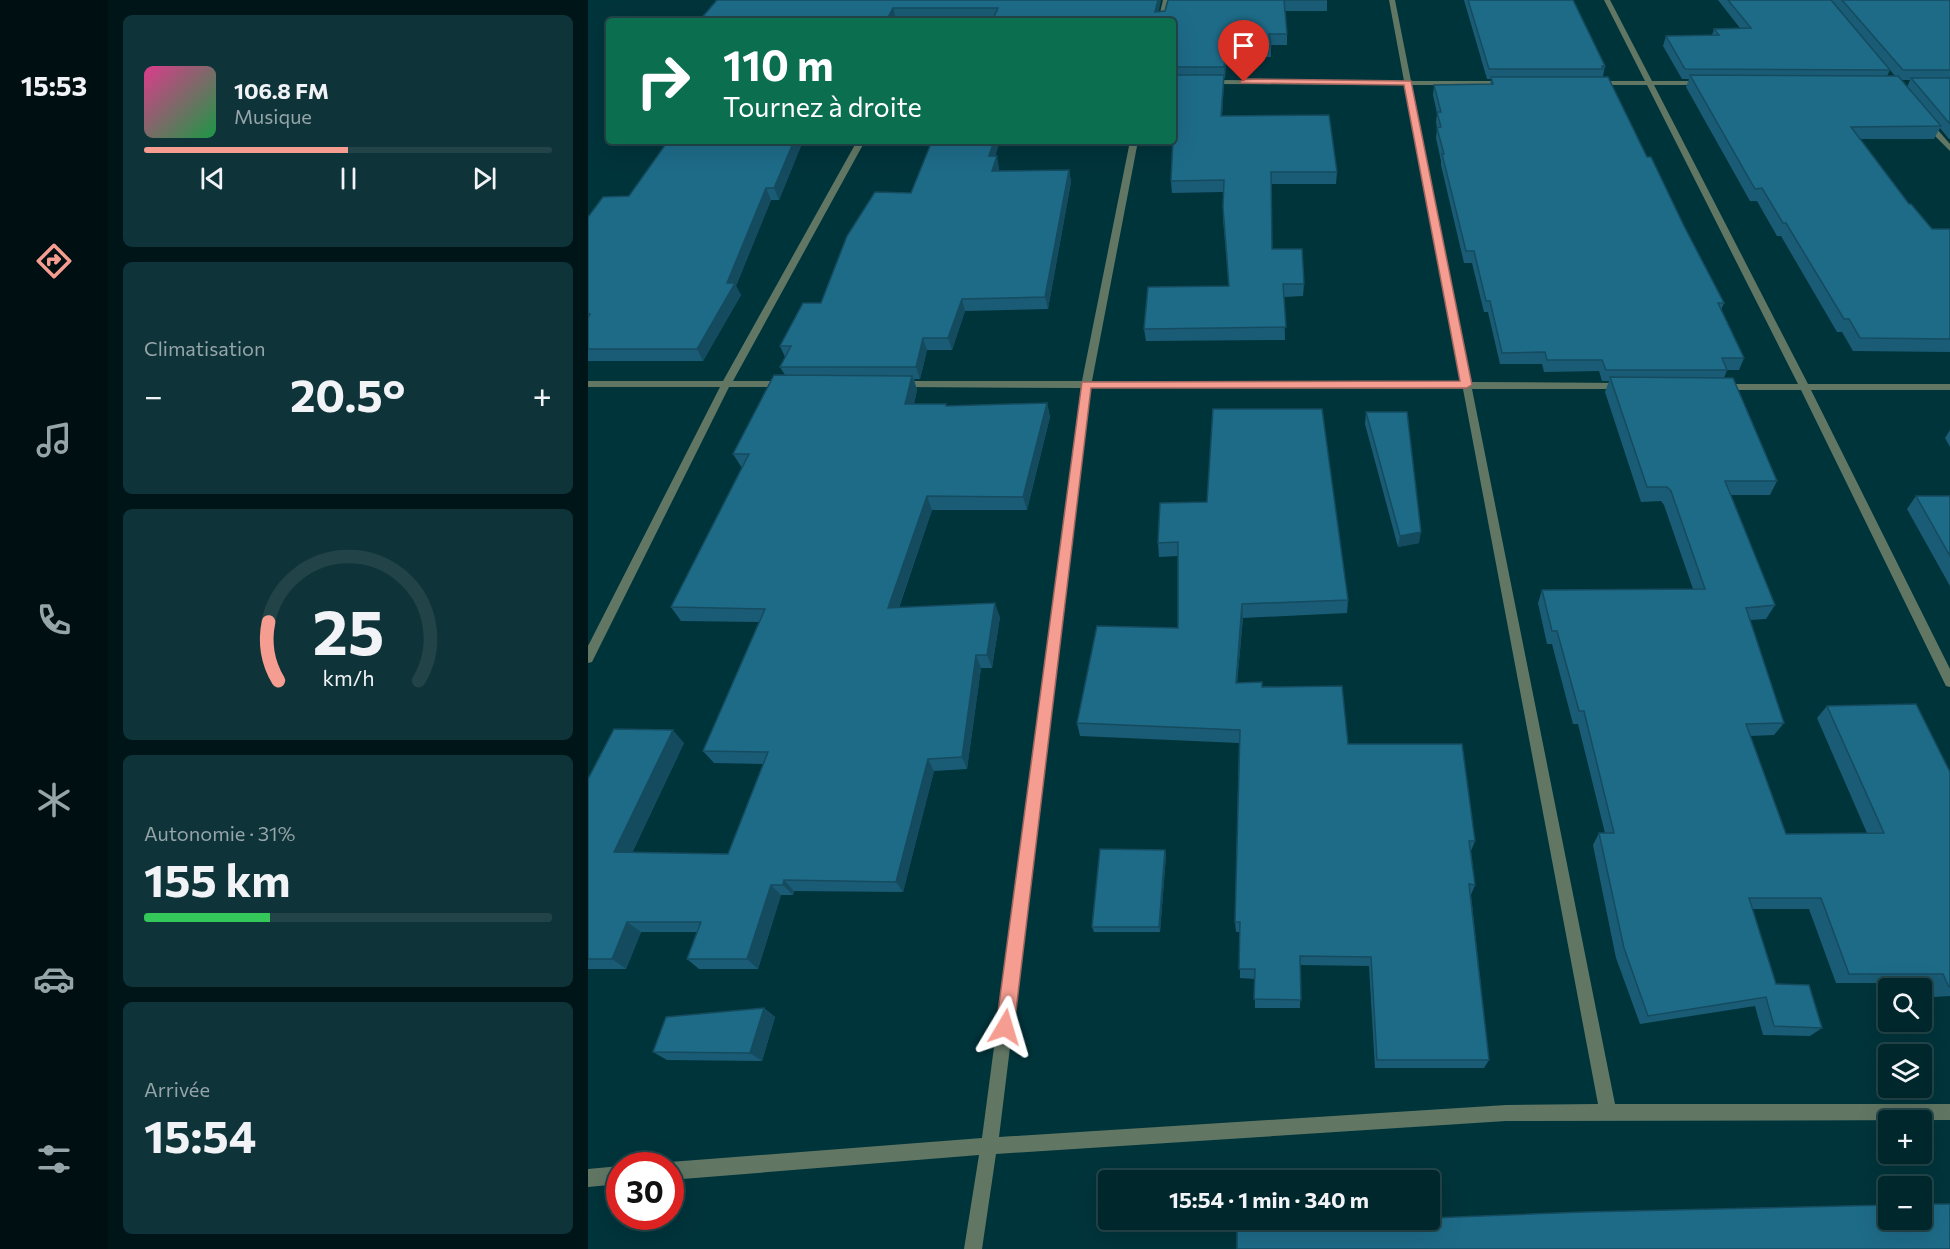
<!DOCTYPE html>
<html lang="fr">
<head>
<meta charset="utf-8">
<style>
  :root { --surface:#00272c; --page:#0e3338; --text:#f1f3f6; --muted:#95a5a9; --line:#224448; --accent:#f59d90 }
  body { margin:0; font-family:Commissioner,sans-serif; background:var(--page); color:var(--text); height:100vh; display:flex; flex-direction:column; font-size:22px; white-space:nowrap }
  * { box-sizing:border-box; margin:0 }
  p { font-size:20px; color:var(--muted) }
  .icon { flex:none; width:33px; height:33px; fill:none; stroke:currentColor; stroke-width:2; stroke-linecap:round; stroke-linejoin:round }
  .map { position:relative; flex:1; overflow:hidden }
  .panel { display:flex; flex-direction:column; gap:15px; padding:15px; background:#001518; width:480px }
  .panel>* { flex:none }
  .hud { position:absolute; left:18px; top:18px; width:570px; height:126px; border-radius:6px; box-shadow:0 6px 24px #0002,0 0 0 2px var(--line); background:#0b6e4f; color:#fff; overflow:hidden }
  .tools { position:absolute; left:1290px; top:978px; display:grid; gap:12px }
  .tools a { display:grid; place-items:center; width:54px; height:54px; border-radius:6px; background:var(--surface); box-shadow:0 6px 24px #0002,0 0 0 2px var(--line); font-size:30px }
  .speed { position:absolute; left:18px; top:1152px; display:flex; gap:12px; font-size:30px; font-weight:700; text-align:center }
  .speed>* { display:grid; place-content:center; width:78px; height:78px; border-radius:50%; background:var(--surface); box-shadow:0 6px 24px #0002,0 0 0 2px var(--line); line-height:1 }
  .speed .limit { border:9px solid #d22; background:#fff; color:#111 }
  .pin { position:absolute; display:grid; place-items:center; width:51px; height:51px; color:#fff; margin:-62px -26px; border-radius:50% 50% 50% 0; rotate:-45deg; box-shadow:0 0 6px #0007 }
  .pin .icon { rotate:45deg }
  .me { position:absolute; width:66px; margin:-33px; rotate:7deg; stroke-linejoin:round; filter:drop-shadow(0 0 4px #0008) }
  .turn { display:flex; align-items:center; gap:21px; height:126px; padding:0 18px; font-size:27px }
  .turn .icon { width:78px; height:78px; stroke-width:2.5 }
  .turn b { display:block; font-size:42px; line-height:51px }
  .big { font-size:45px; font-weight:700; line-height:1.1 }
  .panel .widget { flex:1; display:flex; flex-direction:column; justify-content:center; gap:9px; min-width:0; padding:0 21px; border-radius:9px; background:var(--page) }
  .panel .dial { align-items:center; gap:0 }
  .dial svg { height:156px; overflow:visible; fill:none; stroke:var(--line); stroke-width:7; stroke-linecap:round; text-anchor:middle }
  .dial text { fill:var(--text); stroke:none }
  .song { display:flex; align-items:center; gap:18px }
  .cover { width:72px; height:72px; border-radius:9px; background:linear-gradient(135deg,hsl(330 70% 55%),hsl(140 70% 35%)) }
  .played { height:6px; border-radius:3px; background:linear-gradient(90deg,var(--accent) 50%,var(--line) 50%) }
  .keys { display:flex; justify-content:space-around; direction:ltr }
  .heat { display:flex; justify-content:space-between; align-items:center; font-size:33px; direction:ltr }
  .charge { height:9px; border-radius:4px; background:linear-gradient(90deg,#34c759 31%,var(--line) 0) }
  .trip { position:absolute; left:510px; top:1170px; width:342px; height:60px; border-radius:6px; background:var(--surface); box-shadow:0 6px 24px #0002,0 0 0 2px var(--line); font-weight:700; line-height:60px; text-align:center }
  main { display:flex; flex:1; min-height:0 }
  .tabs { display:flex; flex-direction:column; width:108px; justify-content:space-around; align-items:center; background:#001012; color:var(--muted) }
  .tabs .icon { width:42px; height:42px }
  .tabs .active { color:var(--accent) }
  .tabs b { font-size:27px; color:var(--text) }
  .map>svg:first-child { display:block }
  .lines { fill:none; stroke-linecap:round; stroke-linejoin:round }
  .minor { fill:#617764; fill-rule:evenodd }
  .wall { fill:#1a5c75; fill-rule:evenodd }
  .shaded-wall { fill:#154b5f }
  .building { fill:#1e6b88; stroke:#154b5f; stroke-width:1.5 }
  .route { fill:#f59d90; stroke:#9f665e; stroke-width:1.5 }
</style>
</head>
<body>
<main>
<nav class="tabs">
<b>15:53</b>
<svg class="icon active" aria-label="directions" viewBox="0 0 24 24"><path d="M12 3l9 9-9 9-9-9zM9 14v-3h6M13 9l2 2-2 2"/></svg>
<svg class="icon" aria-label="music" viewBox="0 0 24 24"><path d="M9 18V5l10-2v13"/><circle cx="6" cy="18" r="3"/><circle cx="16" cy="16" r="3"/></svg>
<svg class="icon" aria-label="phone" viewBox="0 0 24 24"><path d="M5 4h4l2 5-3 2q2 4 5 5l2-3 5 2v4C11 20 4 13 5 4z"/></svg>
<svg class="icon" aria-label="climate" viewBox="0 0 24 24"><path d="M12 3v18M4 7l16 10M4 17L20 7"/></svg>
<svg class="icon" aria-label="car" viewBox="0 0 24 24"><path d="M5 17H2v-5l4-1 3-4h7l3 4 3 1v5h-3M9 17h6M6 11h13"/><circle cx="7" cy="17" r="2"/><circle cx="17" cy="17" r="2"/></svg>
<svg class="icon" aria-label="filters" viewBox="0 0 24 24"><path d="M4 7h16M4 17h16"/><circle cx="9" cy="7" r="2"/><circle cx="15" cy="17" r="2"/></svg>
</nav>
<section class="panel">
<div class="widget">
<div class="song"><i class="cover"></i><div><b>106.8 FM</b><p>Musique</p></div></div>
<div class="played"></div>
<div class="keys"><svg class="icon" aria-label="previous" viewBox="0 0 24 24"><path d="M18 5L8 12l10 7zM5 5v14"/></svg><svg class="icon" aria-label="pause" viewBox="0 0 24 24"><path d="M8 5v14M16 5v14"/></svg><svg class="icon" aria-label="next" viewBox="0 0 24 24"><path d="M6 5l10 7-10 7zM19 5v14"/></svg></div>
</div>
<div class="widget"><p>Climatisation</p>
<div class="heat"><a>−</a><b class="big">20.5°</b><a>+</a></div>
</div>
<div class="widget dial"><svg viewBox="0 0 100 80">
<path d="M14 69A42 42 0 1 1 86 69"/>
<path d="M14 69A42 42 0 0 1 9 39" stroke="#f59d90"/>
<text x="50" y="56" font-size="32" font-weight="700">25</text>
<text x="50" y="72" font-size="11">km/h</text>
</svg></div>
<div class="widget"><p>Autonomie · 31%</p><b class="big">155 km</b><div class="charge"></div></div>
<div class="widget"><p>Arrivée</p><b class="big">15:54</b></div>
</section>
<div class="map">
<svg width="1362" height="1249" viewBox="0 0 1362 1249">
  <rect width="100%" height="100%" fill="#00343b"/>
  <g class="lines">
    <g class="minor">
      <path d="M575,0H581L576,21H570Z"/>
      <path d="M801,0H807L823,81H917L920,83L917,85H824L883,382L1034,383L1039,386L1034,389H884L1027,1104H1362V1120L918,1121L408,1154L394,1249H376L391,1155L82,1180V1166H76L82,1162L394,1138L493,388L313,387L308,384L313,381H494L542,141H550L504,381L873,382L817,85L619,84L616,82L619,80L816,81ZM503,388L875,389L1010,1104L918,1105L411,1137Z"/>
      <path d="M1016,0H1022L1064,81H1115L1118,83L1115,85H1066L1220,384H1362V390H1223L1362,669V687L1358,686L1356,682L1213,390H1135L1130,387L1135,384H1210L1059,85H1006L1003,83L1006,81H1057Z"/>
      <path d="M1336,121H1342L1362,144V151L1336,125Z"/>
      <path d="M269,141H277L145,381H197L202,384L197,387H141L4,662L0,663V646L132,387H0V381H135Z"/>
      <path d="M32,1166V1184L0,1187V1169Z"/>
    </g>
  </g>
  <g class="wall">
    <path d="M129,0L570,11H577L580,0H739V11H697L699,34V45H683V57L638,59L637,78H636L634,116L749,172L748,184H683L684,249L716,284L715,296L696,297L697,340L558,341L556,329L641,286L635,219V192L584,193L583,181L588,78H585V21L308,19Z"/>
    <path d="M876,0H985L1017,66L1015,76L1014,77L1059,157L1136,303L1133,310L1156,358L1151,370H1139L1136,378L1189,481L1182,495H1143L1187,605L1178,619L1162,620L1196,723L1186,735L1162,736L1198,834L1279,833L1229,718L1239,706L1362,772V996L1346,997L1340,983H1248L1221,909H1164L1188,984L1234,1028L1222,1036L1175,1035L1167,1006L1052,1024L1028,958L1005,845L1011,833H1017L990,724H985L964,644H959L950,603L954,590L1105,589L1076,505L1073,501L1053,502L1017,392L1021,381H1014L1011,371L956,372L954,364H912L900,312H896L884,263H876L853,165V161L848,138L849,128L848,122L849,113L845,95L846,85L902,84L903,79H899Z"/>
    <path d="M1130,0H1362V139H1361L1352,128L1346,139H1272L1321,204L1344,229H1362V352L1265,351L1254,332H1249L1193,236H1189L1169,201H1162L1098,87L1101,79H1094L1075,46L1078,36L1124,35L1126,29L1152,28ZM1302,70L1307,76H1299ZM1313,80H1322L1319,87Z"/>
    <path d="M80,141H215L191,200H183L148,286L153,295L115,361H0V217L41,196Z"/>
    <path d="M407,156L411,168V171L481,170L483,182L460,309L377,311L364,350H339L332,379H326L329,390L326,404L359,406L459,403L462,417L439,510H344L311,608L412,617L404,668H393L379,769L346,771L315,892L206,891L205,895H193L170,969H111L99,959L109,932H53L38,969H0V779L96,743L44,853L140,854L175,764L126,763L115,751L171,622L93,621L83,607L154,468L145,454L197,375L192,367L197,357L192,346L233,303L323,193Z"/>
    <path d="M778,412L831,543L810,547L777,424Z"/>
    <path d="M1362,430V447L1357,438Z"/>
    <path d="M1328,496H1362V586L1319,509Z"/>
    <path d="M572,503L760,600L759,613L655,618L649,683L674,687L760,744L887,841L883,851L887,885L883,895L901,1060L896,1068H787L781,966L713,965L712,1008H667V979L652,978V932H648L647,922L651,743L492,736L489,723L590,628V556L571,557L570,543Z"/>
    <path d="M577,850L578,856L572,932H506L504,927Z"/>
    <path d="M176,1008L187,1017L174,1061L79,1060L65,1052Z"/>
  </g>
  <g class="shaded-wall">
    <path d="M570,0H573L569,21L567,12Z"/>
    <path d="M305,8L308,19L307,21H298Z"/>
    <path d="M638,48V59L637,78L636,67Z"/>
    <path d="M636,75V86L633,127V116Z"/>
    <path d="M206,141H215L191,200L186,188Z"/>
    <path d="M406,141H412L404,168L401,156Z"/>
    <path d="M409,156L411,168L407,183L404,171Z"/>
    <path d="M481,170L483,182L460,309L457,297Z"/>
    <path d="M178,188L183,200L148,286L153,295L115,361L109,349L139,283Z"/>
    <path d="M374,299L377,311L364,350L360,338Z"/>
    <path d="M335,338L339,350L332,379L328,367Z"/>
    <path d="M324,376L329,390L322,418L317,404Z"/>
    <path d="M459,403L462,417L439,510L435,497Z"/>
    <path d="M339,496L344,510L306,621L300,608Z"/>
    <path d="M833,532L831,543L810,547L812,536Z"/>
    <path d="M407,603L412,617L404,668L399,655Z"/>
    <path d="M654,604L655,618L648,695V683Z"/>
    <path d="M388,655L393,668L379,769L374,757Z"/>
    <path d="M85,730L96,743L39,863L26,852Z"/>
    <path d="M340,759L346,771L315,892L308,882Z"/>
    <path d="M577,850L578,856L572,932L571,927Z"/>
    <path d="M196,880L206,891L205,895L195,885Z"/>
    <path d="M183,885L193,895L170,969L159,959Z"/>
    <path d="M39,922L53,932L38,969L24,959Z"/>
    <path d="M176,1008L187,1017L174,1061L162,1053Z"/>
  </g>
  <g class="building">
    <path d="M129,0H570L567,12L577,11L580,0H739H696L699,34H681L683,46L638,48L636,67H585V21H404L410,8H305L298,21H111Z"/>
    <path d="M880,0H985L1017,66H1014L1015,69H901Z"/>
    <path d="M1140,0H1243L1302,70L1097,69L1078,36L1131,35L1126,29L1163,28Z"/>
    <path d="M1254,0H1362V70H1315Z"/>
    <path d="M588,75H636L633,116L741,115L749,172H683L684,249H714L716,284H695L698,327L556,329L560,287L641,286L635,207L636,180L583,181Z"/>
    <path d="M1102,75L1310,76L1353,126L1263,127L1321,204H1323L1344,229H1362V339L1272,338L1261,319H1256L1198,223H1195L1174,188L1167,189Z"/>
    <path d="M903,77H1020L1059,157H1063L1096,226L1136,303H1130L1156,358H1134L1139,370H1018L1014,360H959L957,352L914,353L902,301H898L886,251H878L854,154H856L849,128L853,127L849,112H853L846,85L905,84Z"/>
    <path d="M1323,78H1362V124Z"/>
    <path d="M80,141H206L186,188H178L139,283H147L109,349H0V318L2,314H0V217L15,197L41,196Z"/>
    <path d="M344,141H406L401,156H409L404,171L481,170L457,297L374,299L360,338H335L328,367H192L203,346H192L215,303H233L259,236L287,192L323,193Z"/>
    <path d="M186,375L324,376L317,404H358V406L459,403L435,497L339,496L300,608L407,603L399,655H388L374,757L340,759L308,882L196,880L195,885H183L159,959H99L113,922H39L24,959H0V779L26,729L85,730L26,852L140,854L180,752L115,751L177,609L83,607L161,454H145Z"/>
    <path d="M1022,377L1145,378L1189,481H1137L1187,605L1158,608L1196,723L1158,724L1198,834L1296,833L1239,706L1328,704L1362,772V987H1361L1355,974H1261L1233,898H1161L1188,984L1221,985L1234,1028L1186,1026L1178,997L1060,1016L1036,948L1011,833H1026L996,711H991L969,631H964L954,590L1117,589L1083,491L1079,487H1059Z"/>
    <path d="M625,409H734L760,600L654,604L648,683L674,682V687L754,686L760,744H874L887,841H881L887,885L881,884L901,1060H789L783,957L712,956L713,1000L666,999L667,969H651L652,922H647L652,730L489,723L509,626L590,628V542L570,543L572,503L619,502Z"/>
    <path d="M778,412H819L833,532L812,536Z"/>
    <path d="M1328,496H1362V556Z"/>
    <path d="M512,849L577,850L571,927H504Z"/>
    <path d="M176,1008L162,1053L65,1052L78,1017Z"/>
    <path d="M1334,1204H1362V1249H649V1225L806,1220H842V1218L996,1212L1300,1205V1220H1334Z"/>
  </g>
  <path class="route" d="M656,79L823,81L884,385L879,388H503L426,1027L423,1033L417,1036L410,1033L408,1027L494,382L872,381L816,85L653,83L652,82Z"/>
</svg>
<div class="tools">
<a><svg class="icon" aria-label="search" viewBox="0 0 24 24"><circle cx="10" cy="10" r="6"/><path d="M15 15l6 6"/></svg></a>
<a><svg class="icon" aria-label="layers" viewBox="0 0 24 24"><path d="M12 4l9 5-9 5-9-5zM3 14l9 5 9-5"/></svg></a>
<a>+</a>
<a>−</a>
</div>
<div class="speed"><div class="limit">30</div></div>
<div class="pin" style="left:656px;top:82px;background:#d93025"><svg class="icon" aria-label="arrive" viewBox="0 0 24 24"><path d="M6 21V4h12l-3 4 3 4H6"/></svg></div>
<svg class="me" style="left:417px;top:1027px" viewBox="-20 -20 40 40"><path d="M0-17L14 15 0 8-14 15z" fill="#f59d90" stroke="#fff" stroke-width="4"/></svg>
<div class="trip">15:54 · 1 min · 340 m</div>
<div class="hud">
<div class="turn"><svg class="icon" aria-label="right" viewBox="0 0 24 24"><path d="M7 20v-9h11M14 6l5 5-5 5"/></svg><div><b>110 m</b>Tournez à droite</div></div>
</div>
</div>
</main>
</body>
</html>
